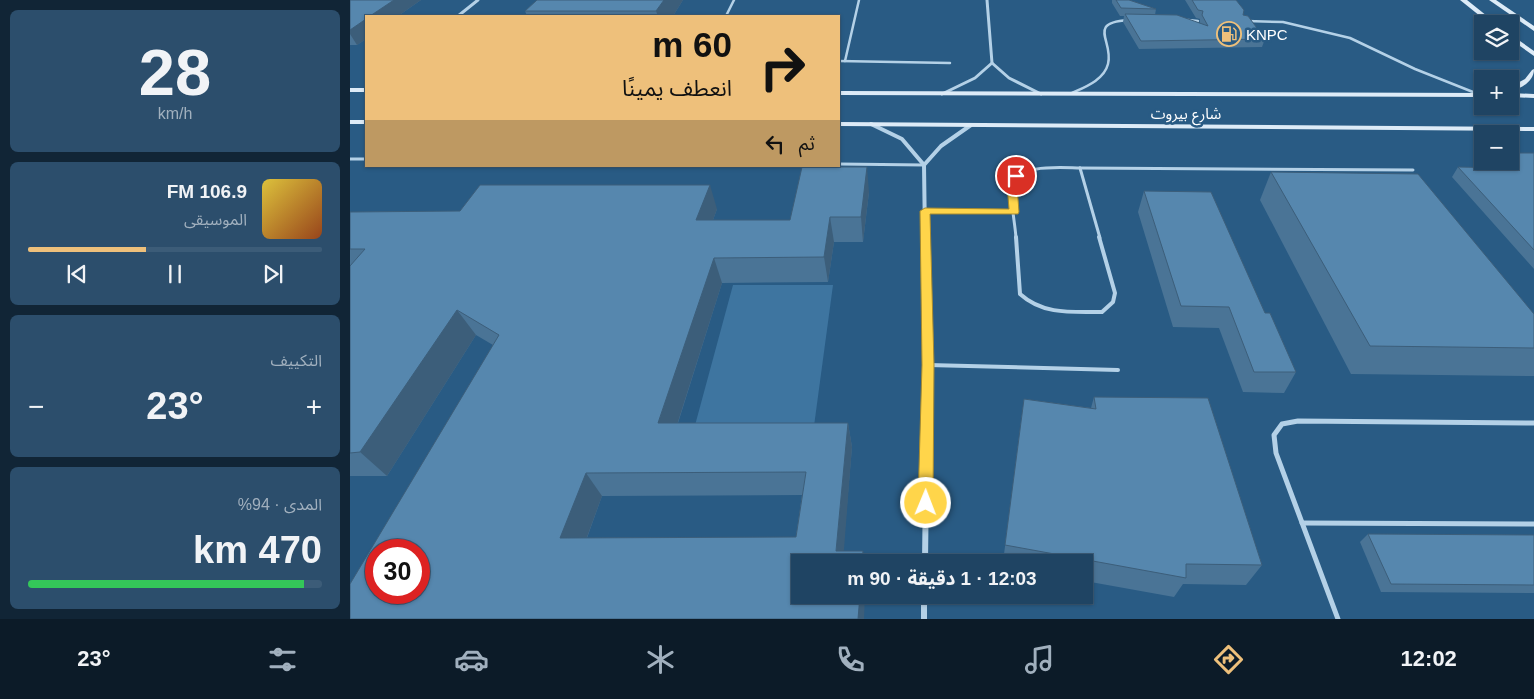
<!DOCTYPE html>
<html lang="ar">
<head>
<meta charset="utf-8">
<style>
  :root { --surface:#1f4463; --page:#2c4e6c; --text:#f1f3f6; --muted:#a1b0be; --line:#3c5c78; --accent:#eec07b }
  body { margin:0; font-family:Arial,"Noto Sans Arabic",sans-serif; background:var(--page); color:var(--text); direction:rtl; height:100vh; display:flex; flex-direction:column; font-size:19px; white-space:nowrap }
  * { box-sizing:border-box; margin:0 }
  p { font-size:16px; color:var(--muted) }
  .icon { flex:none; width:28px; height:28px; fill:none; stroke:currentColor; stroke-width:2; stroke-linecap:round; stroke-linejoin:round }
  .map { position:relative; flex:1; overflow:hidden; direction:ltr }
  .sheet { display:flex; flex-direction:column; gap:10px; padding:10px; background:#112536; width:350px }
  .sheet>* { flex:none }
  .hud { position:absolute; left:15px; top:15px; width:475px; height:152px; border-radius:0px; box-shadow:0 1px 4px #0004,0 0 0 1px var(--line); direction:rtl; background:#eec07b; color:#111; overflow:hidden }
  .tools { position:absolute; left:1124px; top:15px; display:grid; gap:10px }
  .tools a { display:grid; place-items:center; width:45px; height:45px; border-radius:0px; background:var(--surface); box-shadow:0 1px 4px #0004,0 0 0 1px var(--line); font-size:25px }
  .speed { position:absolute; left:15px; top:539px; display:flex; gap:10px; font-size:25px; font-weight:700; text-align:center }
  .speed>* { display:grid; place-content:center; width:65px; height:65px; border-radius:50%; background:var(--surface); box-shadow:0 1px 4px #0004,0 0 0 1px var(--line); line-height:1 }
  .speed .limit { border:8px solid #d22; background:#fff; color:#111 }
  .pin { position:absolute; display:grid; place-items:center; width:42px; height:42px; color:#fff; margin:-21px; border:2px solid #fff; border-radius:50%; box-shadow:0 1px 5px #0007 }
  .me { position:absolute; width:55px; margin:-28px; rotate:1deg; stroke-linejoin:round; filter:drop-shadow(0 0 4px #0008) }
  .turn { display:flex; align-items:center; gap:18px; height:105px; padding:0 25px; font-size:22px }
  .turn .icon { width:65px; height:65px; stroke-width:2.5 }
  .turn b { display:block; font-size:35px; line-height:42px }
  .then { display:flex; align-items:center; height:48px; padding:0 25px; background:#0003; gap:10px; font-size:19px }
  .big { font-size:38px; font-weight:700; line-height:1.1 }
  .sheet .card { flex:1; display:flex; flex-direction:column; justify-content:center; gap:8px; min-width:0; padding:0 18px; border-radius:8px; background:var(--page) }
  .sheet .dial { align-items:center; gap:0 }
  .dial b { font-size:65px; line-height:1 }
  .song { display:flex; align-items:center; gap:15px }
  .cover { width:60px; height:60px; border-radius:8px; background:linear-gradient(135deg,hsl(50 70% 55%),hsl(20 70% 35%)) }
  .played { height:5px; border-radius:2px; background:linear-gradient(90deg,var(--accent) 40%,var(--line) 40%) }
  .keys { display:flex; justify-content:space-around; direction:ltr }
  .heat { display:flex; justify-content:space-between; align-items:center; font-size:28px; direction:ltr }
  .charge { height:8px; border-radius:4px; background:linear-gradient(90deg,#34c759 94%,var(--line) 0) }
  .trip { position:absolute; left:441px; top:554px; width:302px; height:50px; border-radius:0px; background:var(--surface); box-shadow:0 1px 4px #0004,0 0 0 1px var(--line); font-weight:700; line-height:50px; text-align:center; direction:rtl }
  .menu { display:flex; height:80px; justify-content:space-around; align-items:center; background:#0c1b28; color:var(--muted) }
  .menu .icon { width:35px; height:35px }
  .menu .current { color:var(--accent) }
  .menu b { font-size:22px; color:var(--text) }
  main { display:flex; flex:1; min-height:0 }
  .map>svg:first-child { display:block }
  .green { fill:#3e75a0 }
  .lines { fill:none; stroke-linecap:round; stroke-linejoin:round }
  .lane-far3 { stroke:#b4d1e7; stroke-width:2.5 }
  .lane-far2 { stroke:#b4d1e7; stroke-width:3 }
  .lane-far1 { stroke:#b4d1e7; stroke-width:4 }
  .lane { stroke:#b4d1e7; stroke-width:5 }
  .street-far3 { stroke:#b4d1e7; stroke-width:3 }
  .street-far2 { stroke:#b4d1e7; stroke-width:4 }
  .street-far1 { stroke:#b4d1e7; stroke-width:5 }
  .street { stroke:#b4d1e7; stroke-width:6 }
  .secondary { fill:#ddebf7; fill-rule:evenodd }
  .wall { fill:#4a7496; fill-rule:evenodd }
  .shaded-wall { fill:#3c5e7a }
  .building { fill:#5687ae; stroke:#3c5e7a; fill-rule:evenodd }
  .route { fill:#ffd54a; stroke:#a68a30 }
  .labels { text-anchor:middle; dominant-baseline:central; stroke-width:5; stroke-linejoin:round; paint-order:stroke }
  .far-poi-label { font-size:15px; fill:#fff; stroke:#295b84; text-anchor:start }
  .far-street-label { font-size:15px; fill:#fff; stroke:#295b84 }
</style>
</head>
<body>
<main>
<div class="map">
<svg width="1184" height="619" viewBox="0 0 1184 619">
  <rect width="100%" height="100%" fill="#295b84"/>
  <path class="green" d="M383,285H483L464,426L344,429Z"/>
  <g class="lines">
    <g class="lane-far3">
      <path d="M376,16L384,0"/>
      <path d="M838,20L848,21"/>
      <path d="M897,21L933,22L1000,38L1065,69L1128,94"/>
      <path d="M489,61L600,63"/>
      <path d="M495,61L509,0"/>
      <path d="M722,93C735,87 754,80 758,64C764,41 736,23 778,20"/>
    </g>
    <g class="lane-far2">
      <path d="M0,159H16"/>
      <path d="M489,164L574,165"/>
      <path d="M730,168L1063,170"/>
      <path d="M730,168L750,238"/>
      <path d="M575,211L664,212"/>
      <path d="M666,238C665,222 660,202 662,186C665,163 714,168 730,168"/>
    </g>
    <g class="lane-far1">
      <path d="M666,237L670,294C693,315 722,312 752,312L763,302L765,293L749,237"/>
      <path d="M578,365L768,370"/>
    </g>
    <g class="lane">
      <path d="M952,523L1184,524"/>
      <path d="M988,619L926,453L924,435L932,424L948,421L1184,423"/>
    </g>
    <g class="street-far3">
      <path d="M637,0L642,63L659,78L691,94"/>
      <path d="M108,16L128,0"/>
      <path d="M592,94L625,78L642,63"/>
    </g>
    <g class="street-far2">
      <path d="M521,124L552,139L574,165L575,238"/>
      <path d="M574,165L591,146L621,125"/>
    </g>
    <path class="street-far1" d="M575,237L577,406"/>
    <g class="street">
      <path d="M575,562L577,405"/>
      <path d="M574,595V619"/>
    </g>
    <g class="secondary">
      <path d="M1110,0H1117L1147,24H1140Z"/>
      <path d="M1139,0H1146L1184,26V31Z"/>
      <path d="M1160,34L1184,51V56L1160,39Z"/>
      <path d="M1184,69C1184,82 1171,88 1160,92V87L1175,79L1182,70Z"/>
      <rect x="0" y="88" width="16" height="4"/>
      <path d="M489,91L1132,93V97L489,95Z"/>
      <path d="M1160,93L1184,94V98L1160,97Z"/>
      <rect x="0" y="120" width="16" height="4"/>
      <path d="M489,122L1184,127V131L489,126Z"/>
    </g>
  </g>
  <g class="wall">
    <path d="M0,0H71L48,16H16V39L7,45H0Z"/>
    <path d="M187,0H333L323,16H177L175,11Z"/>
    <path d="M762,0H779L806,9L805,15L850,23V19L846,18L835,0H886L893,15L915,39L912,47L789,49L773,22L774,16H770L762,3Z"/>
    <path d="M1184,153V269L1102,177L1108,167L1138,168L1132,162L1133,161H1160Z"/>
    <path d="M921,172L1184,314V376L1001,374L910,200Z"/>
    <path d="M794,191L915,313L946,372L934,393L893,392L869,328L823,327L788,212Z"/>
    <path d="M519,192L513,242H484L478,282L372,283L328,423H498L502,447L493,551L0,619L143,345L126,335L37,476H0V212L367,209L363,220H440ZM452,495L446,537L237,538L252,496Z"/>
    <path d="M744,397L912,565L896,585L833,584L824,597L735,581V562H653L674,399L741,408Z"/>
    <path d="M1018,534L1184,535V593L1031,592L1010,542Z"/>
  </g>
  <g class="shaded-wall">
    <path d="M44,0H71L48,16H20Z"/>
    <path d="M314,0H333L323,16H308L306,11Z"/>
    <path d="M16,19V39L7,45L0,34V30Z"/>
    <path d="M517,167L519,192L513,242L511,217Z"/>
    <path d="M360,185L367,209L354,245L346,220Z"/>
    <path d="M480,217L484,242L478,282L474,257Z"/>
    <path d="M364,258L372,283L320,447L308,423Z"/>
    <path d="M107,310L126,335L37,476L10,452Z"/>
    <path d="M498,423L502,447L493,562L486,551Z"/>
    <path d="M236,473L252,496L229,559L210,538Z"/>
    <path d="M513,551L515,562H512Z"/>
    <path d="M510,595H515L514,619H508Z"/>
  </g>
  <g class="building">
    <path d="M0,0H44L20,16H16V19L0,30Z"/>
    <path d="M187,0H314L306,11H175Z"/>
    <path d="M766,0H779L806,9L771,8Z"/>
    <path d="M842,0H886L894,10L893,15L898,16L915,39L791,41L775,14L827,15L858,26L852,15L853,11L848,10Z"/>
    <path d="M1160,153H1184V250L1108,167L1154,168L1147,161H1160Z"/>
    <path d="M452,167H517L511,217H480L474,257L364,258L308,423H498L486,551H513L512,562H450V595H510L508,619H0V584L149,335L107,310L10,452L0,453V266L15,249H0V212L110,211L130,185H360L346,220H440ZM456,472L446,537L210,538L236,473ZM26,550H69V592H26Z"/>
    <path d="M921,172L1068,174L1184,314V348L1020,346Z"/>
    <path d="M794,191L861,192L915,313H920L946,372H904L879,307L831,306Z"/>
    <path d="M744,397L858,398L912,565L836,564V578L655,545L674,399L746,409Z"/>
    <path d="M1018,534L1184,535V585L1041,584Z"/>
  </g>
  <path class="route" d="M663,174H666L671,176L667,185L669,212L668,214H580L584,365L583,503L581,508L576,510L571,508L568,503L572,365L570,211L575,208L659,209L657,185Z"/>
  <defs>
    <symbol id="fuel-ring" viewBox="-11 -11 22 22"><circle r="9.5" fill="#295b84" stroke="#eec07b" stroke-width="1.5"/><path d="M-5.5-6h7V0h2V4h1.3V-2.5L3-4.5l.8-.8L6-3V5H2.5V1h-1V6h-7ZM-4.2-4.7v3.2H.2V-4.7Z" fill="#eec07b"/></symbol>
  </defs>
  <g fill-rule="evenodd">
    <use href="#fuel-ring" x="865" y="20" width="28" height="28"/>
  </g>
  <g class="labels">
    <g class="far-poi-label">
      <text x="896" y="34">KNPC</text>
    </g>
    <g class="far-street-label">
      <text x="836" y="113">شارع بيروت</text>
    </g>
  </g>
</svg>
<div class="tools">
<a><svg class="icon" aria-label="layers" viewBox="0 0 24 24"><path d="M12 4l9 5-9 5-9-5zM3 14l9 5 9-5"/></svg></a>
<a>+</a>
<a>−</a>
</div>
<div class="speed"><div class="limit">30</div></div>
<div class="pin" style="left:666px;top:176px;background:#d93025"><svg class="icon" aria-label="arrive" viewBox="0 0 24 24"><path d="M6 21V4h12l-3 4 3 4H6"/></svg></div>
<svg class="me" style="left:576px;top:503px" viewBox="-20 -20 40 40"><circle r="17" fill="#ffd54a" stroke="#fff" stroke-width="3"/><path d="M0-11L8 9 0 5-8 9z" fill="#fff"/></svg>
<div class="trip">12:03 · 1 دقيقة · 90 m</div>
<div class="hud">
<div class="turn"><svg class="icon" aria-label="right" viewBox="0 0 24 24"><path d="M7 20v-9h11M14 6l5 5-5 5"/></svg><div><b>60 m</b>انعطف يمينًا</div></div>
<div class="then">ثم<svg class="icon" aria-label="left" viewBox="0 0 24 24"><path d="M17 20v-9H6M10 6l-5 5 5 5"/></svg></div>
</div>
</div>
<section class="sheet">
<div class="card dial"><b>28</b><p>km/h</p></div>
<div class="card">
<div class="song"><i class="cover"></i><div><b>106.9 FM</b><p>الموسيقى</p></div></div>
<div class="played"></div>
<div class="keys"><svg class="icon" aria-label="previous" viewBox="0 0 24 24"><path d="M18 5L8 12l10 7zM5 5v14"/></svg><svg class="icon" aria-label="pause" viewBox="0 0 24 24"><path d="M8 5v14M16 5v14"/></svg><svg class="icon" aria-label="next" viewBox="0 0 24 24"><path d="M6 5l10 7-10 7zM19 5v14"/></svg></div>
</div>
<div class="card"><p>التكييف</p>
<div class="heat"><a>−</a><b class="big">23°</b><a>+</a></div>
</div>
<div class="card"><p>المدى · 94%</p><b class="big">470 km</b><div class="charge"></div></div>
</section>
</main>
<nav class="menu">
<b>12:02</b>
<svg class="icon current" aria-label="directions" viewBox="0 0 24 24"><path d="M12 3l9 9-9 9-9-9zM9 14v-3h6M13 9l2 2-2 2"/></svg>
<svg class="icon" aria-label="music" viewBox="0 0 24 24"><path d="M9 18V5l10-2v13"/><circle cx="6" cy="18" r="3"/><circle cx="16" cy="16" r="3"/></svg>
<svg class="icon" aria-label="phone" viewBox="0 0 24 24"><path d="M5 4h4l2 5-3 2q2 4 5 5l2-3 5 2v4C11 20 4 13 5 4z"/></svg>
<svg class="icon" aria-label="climate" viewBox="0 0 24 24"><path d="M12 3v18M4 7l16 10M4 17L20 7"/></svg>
<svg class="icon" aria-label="car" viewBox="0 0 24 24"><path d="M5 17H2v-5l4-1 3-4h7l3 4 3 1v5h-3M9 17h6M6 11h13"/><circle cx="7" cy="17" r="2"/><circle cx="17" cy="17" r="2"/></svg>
<svg class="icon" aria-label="filters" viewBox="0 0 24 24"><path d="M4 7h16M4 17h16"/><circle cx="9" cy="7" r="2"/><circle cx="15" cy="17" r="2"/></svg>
<b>23°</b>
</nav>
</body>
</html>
